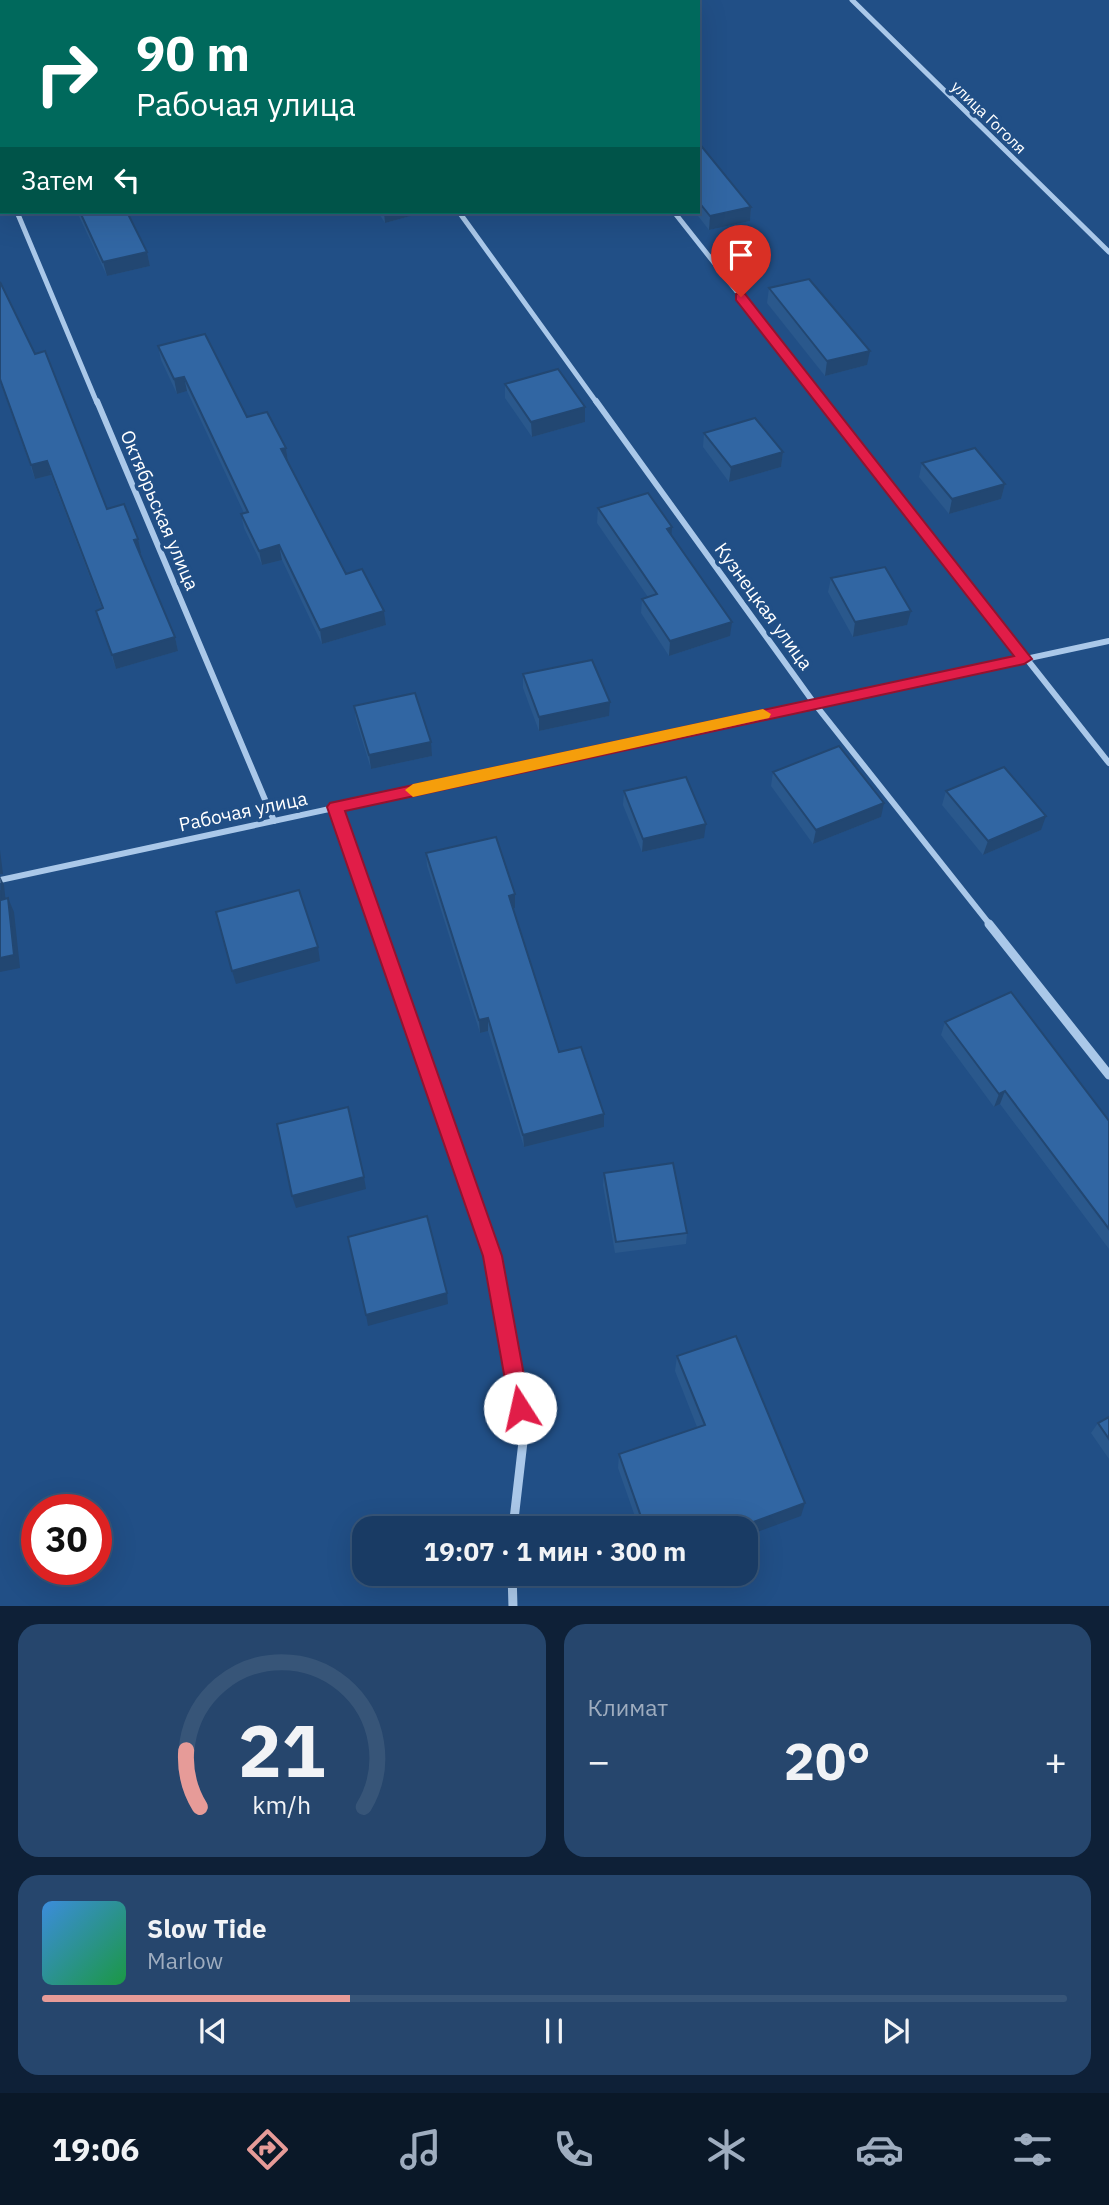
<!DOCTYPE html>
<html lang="ru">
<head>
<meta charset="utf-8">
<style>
  :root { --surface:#193b64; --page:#26466d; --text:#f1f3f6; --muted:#9fadbf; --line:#375578; --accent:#e69b98 }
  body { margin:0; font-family:"IBM Plex Sans",sans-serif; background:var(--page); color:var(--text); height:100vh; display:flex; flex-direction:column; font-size:26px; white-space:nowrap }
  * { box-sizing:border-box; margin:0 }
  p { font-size:23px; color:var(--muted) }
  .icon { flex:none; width:38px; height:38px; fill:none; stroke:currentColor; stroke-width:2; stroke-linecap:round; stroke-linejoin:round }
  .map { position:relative; height:1606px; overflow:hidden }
  .panel { display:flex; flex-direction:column; gap:18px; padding:18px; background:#0e2037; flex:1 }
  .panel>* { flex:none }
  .top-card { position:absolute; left:0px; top:0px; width:700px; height:214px; box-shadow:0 7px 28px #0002,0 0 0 2px var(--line); background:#00695c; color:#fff; overflow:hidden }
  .speed { position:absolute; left:21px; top:1494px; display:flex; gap:14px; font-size:35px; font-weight:700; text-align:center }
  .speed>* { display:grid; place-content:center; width:91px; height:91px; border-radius:50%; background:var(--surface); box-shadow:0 7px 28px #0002,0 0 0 2px var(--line); line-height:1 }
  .speed .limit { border:10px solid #d22; background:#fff; color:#111 }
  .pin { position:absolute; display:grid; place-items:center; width:60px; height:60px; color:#fff; margin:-72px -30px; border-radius:50% 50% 50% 0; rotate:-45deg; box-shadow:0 0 7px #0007 }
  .pin .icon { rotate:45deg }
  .me { position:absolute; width:77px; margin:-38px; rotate:350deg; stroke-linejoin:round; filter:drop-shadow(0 0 5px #0008) }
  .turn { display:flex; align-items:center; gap:24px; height:147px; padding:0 21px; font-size:32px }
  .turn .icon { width:91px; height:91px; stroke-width:2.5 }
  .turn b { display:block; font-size:49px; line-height:60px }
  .then { display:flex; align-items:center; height:66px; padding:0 21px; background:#0003; gap:14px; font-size:26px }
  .big { font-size:52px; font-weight:700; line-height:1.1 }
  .panel .tile { flex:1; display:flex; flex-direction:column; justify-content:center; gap:10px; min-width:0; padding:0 24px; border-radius:21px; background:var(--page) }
  .panel .dial { align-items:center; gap:0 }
  .dial svg { height:182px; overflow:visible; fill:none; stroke:var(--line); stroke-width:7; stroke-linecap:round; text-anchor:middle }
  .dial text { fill:var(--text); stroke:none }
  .song { display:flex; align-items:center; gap:21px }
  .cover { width:84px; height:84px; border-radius:10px; background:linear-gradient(135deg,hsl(210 70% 55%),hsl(140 70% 35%)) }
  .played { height:7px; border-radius:4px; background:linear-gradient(90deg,var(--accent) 30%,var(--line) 30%) }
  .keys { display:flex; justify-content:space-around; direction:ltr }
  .heat { display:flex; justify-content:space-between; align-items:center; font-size:38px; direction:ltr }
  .panel .tiles { flex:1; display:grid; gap:18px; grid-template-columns:1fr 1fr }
  .tile:last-child { grid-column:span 2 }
  .trip { position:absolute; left:352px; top:1516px; width:406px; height:70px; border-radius:21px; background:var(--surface); box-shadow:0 7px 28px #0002,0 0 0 2px var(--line); font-weight:700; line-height:70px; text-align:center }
  .tabs { display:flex; height:112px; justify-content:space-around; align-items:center; background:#0a1828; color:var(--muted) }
  .tabs .icon { width:49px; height:49px }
  .tabs .current { color:var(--accent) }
  .tabs b { font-size:32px; color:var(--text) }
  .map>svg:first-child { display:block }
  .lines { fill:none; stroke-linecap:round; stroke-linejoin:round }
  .street-far2 { stroke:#aac8e9; stroke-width:5 }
  .street-far1 { stroke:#aac8e9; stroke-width:6 }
  .street { stroke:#aac8e9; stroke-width:9 }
  .secondary { fill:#d5e5f7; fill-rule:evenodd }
  .wall { fill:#2a588c }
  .shaded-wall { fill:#224772 }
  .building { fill:#3166a3; stroke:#224772; stroke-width:2 }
  .route { fill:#e11d48; stroke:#92132f; stroke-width:2 }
  .slow { fill:#f59e0b }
  .labels { text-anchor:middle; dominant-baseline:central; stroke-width:7; stroke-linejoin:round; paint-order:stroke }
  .far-street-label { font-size:16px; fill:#fff; stroke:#214f86 }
  .street-label { font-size:19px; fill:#fff; stroke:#214f86 }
</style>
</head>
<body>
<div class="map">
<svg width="1109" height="1607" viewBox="0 0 1109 1607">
  <rect width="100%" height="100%" fill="#214f86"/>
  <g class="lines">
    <g class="street-far2">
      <path d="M852,0L1109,252"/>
      <path d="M0,171L2,175"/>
      <path d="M17,212L97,403"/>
      <path d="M459,212L597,403"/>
      <path d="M674,212L825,403"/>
    </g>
    <g class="street-far1">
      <path d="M97,401L274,821"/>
      <path d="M596,401L814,703L991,926"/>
      <path d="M823,401L1109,763"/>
      <path d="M335,807L377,926"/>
      <path d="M0,880L1109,641"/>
    </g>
    <g class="street">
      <path d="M376,924L492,1256L524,1433L513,1528"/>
      <path d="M989,924L1109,1075"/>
      <path d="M512,1573L513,1607"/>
    </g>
    <g class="secondary">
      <path d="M124,0H143L123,2Z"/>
      <rect x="0" y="18" width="2" height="6"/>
    </g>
  </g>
  <g class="wall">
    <path d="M698,142L751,207L750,221L709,230L695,212H698Z"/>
    <path d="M77,212H127L147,252L150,266L107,276Z"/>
    <path d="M378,212H425L385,223Z"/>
    <path d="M0,282L107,509L141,553L140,554L175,637L178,651L116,669L96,611L102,609L51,475L35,479L0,381Z"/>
    <path d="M769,288L867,365L825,376L767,303Z"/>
    <path d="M158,346L286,448L288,461L346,574L384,611L386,625L322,644L282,560L262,565L244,528L241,514L244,513L187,391L177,394L161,360Z"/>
    <path d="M505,384L585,422L532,437L505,398Z"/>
    <path d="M704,433L783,452L781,467L729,482L703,447Z"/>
    <path d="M922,463L1005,484L1001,499L949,514L919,477Z"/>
    <path d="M598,508L672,536L730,636L669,656L641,613L642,599L648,597L597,523Z"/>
    <path d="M831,578L907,625L853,637L828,592Z"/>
    <path d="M523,674L609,716L539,731L523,688Z"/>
    <path d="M354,706L432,756L371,769L356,720Z"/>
    <path d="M773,772L881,817L813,844L771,786Z"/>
    <path d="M624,791L704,838L642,852L623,805Z"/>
    <path d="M946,791L1041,830L983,855L942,805Z"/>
    <path d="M426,853L515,908L513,909L559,1052L604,1114V1127L524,1147L488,1031L480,1033L427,866Z"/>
    <path d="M945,1022L1109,1121V1249L1000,1104L994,1107L941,1035Z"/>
    <path d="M604,1173L687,1233L686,1244L615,1253L603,1185Z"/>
    <path d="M677,1356L801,1516L746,1528H639L618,1468L619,1454L697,1427L675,1371Z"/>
    <path d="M1109,1417V1459L1091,1433L1098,1423Z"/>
  </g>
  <g class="shaded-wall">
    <path d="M751,207L750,221L709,230L710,216Z"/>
    <path d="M384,212H425L385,223Z"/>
    <path d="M147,252L150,266L107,276L103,262Z"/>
    <path d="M870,351L867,365L825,376L827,361Z"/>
    <path d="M184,377L187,391L177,394L174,379Z"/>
    <path d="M585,407V422L532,437L531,422Z"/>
    <path d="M286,448L288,462L281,449Z"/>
    <path d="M783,452L781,467L729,482L731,467Z"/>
    <path d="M47,461L51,475L35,479L31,465Z"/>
    <path d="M1005,484L1001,499L949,514L952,499Z"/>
    <path d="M672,527L671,542L667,529Z"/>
    <path d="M138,539L141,553L138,554L134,540Z"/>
    <path d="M279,545L282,560L262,565L259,551Z"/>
    <path d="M384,611L386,625L322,644L320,630Z"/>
    <path d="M911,611L907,625L853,637L855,622Z"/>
    <path d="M732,622L730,636L669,656L670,641Z"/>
    <path d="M175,637L178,651L116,669L112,655Z"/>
    <path d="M610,702L609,716L539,731V717Z"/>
    <path d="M431,742L432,756L371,769L369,755Z"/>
    <path d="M884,803L881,817L813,844L816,830Z"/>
    <path d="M1046,816L1041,830L983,855L988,841Z"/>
    <path d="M706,824L704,838L642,852L643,839Z"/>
    <path d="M0,850L3,874H0Z"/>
    <path d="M0,876L4,885L7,913L1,900Z"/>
    <path d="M515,894V908L509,910V896Z"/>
    <path d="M8,898L14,912L20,968L0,972V958Z"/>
    <path d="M318,947L320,961L236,984L232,971Z"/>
    <path d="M488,1018V1031L480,1033L479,1020Z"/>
    <path d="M1005,1091L1000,1104L994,1107L999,1094Z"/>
    <path d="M604,1114V1127L524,1147L523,1135Z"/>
    <path d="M364,1177L366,1189L296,1208L292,1196Z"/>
    <path d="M447,1293L448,1304L368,1326L366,1315Z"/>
    <path d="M805,1503L801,1516L746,1536V1528H737Z"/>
  </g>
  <g class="building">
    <path d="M61,0H110L111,2H62Z"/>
    <path d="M311,0H399L400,2H303Z"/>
    <path d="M698,142L751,207L710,216L698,201Z"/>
    <path d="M80,212H127L147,252L103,262Z"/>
    <path d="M809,279L870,351L827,361L769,288Z"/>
    <path d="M0,282L35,354L45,351L107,509L124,504L138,539L134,540L175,637L112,655L96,611L103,608L47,461L31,465L0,379Z"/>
    <path d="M205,334L247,417L267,412L286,448L281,449L346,574L362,569L384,611L320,630L279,545L259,551L241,514L248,512L184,377L174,379L158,346Z"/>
    <path d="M558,369L585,407L531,422L505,384Z"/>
    <path d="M755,418L783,452L731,467L704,433Z"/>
    <path d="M975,448L1005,484L952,499L922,463Z"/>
    <path d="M648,493L672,527L667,529L732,622L670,641L642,599L657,594L598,508Z"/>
    <path d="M885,567L911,611L855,622L831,578Z"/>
    <path d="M592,660L610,702L539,717L523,674Z"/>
    <path d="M415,693L431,742L369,755L354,706Z"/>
    <path d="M839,746L884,803L816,830L773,772Z"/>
    <path d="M1004,767L1046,816L988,841L946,791Z"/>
    <path d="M686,777L706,824L643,839L624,791Z"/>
    <path d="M496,837L515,894L509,896L559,1052L581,1047L604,1114L523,1135L488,1018L479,1020L426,853Z"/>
    <path d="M0,890L1,900L8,898L14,955L0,958Z"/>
    <path d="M299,890L318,947L232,971L216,912Z"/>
    <path d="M1011,992L1109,1121V1229L1005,1091L999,1094L945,1022Z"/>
    <path d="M348,1107L364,1177L292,1196L277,1124Z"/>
    <path d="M673,1163L687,1233L616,1242L604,1173Z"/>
    <path d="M427,1216L447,1293L366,1315L348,1237Z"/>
    <path d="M736,1336L805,1503L737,1528H645L619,1454L705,1425L677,1356Z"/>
    <path d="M1109,1417V1439L1098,1423Z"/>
  </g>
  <path class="route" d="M741,293L745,294L1032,659L1024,664L345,811L502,1256L530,1408L527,1415L520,1418L513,1415L510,1408L483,1256L327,807L330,803L1014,656L736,300V294Z"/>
  <path class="slow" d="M763,709L771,714L769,718L413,797L405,790L413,784Z"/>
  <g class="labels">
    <g class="far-street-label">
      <text transform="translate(989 117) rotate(44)">улица Гоголя</text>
    </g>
    <g class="street-label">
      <text transform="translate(160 510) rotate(67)">Октябрьская улица</text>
      <text transform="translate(764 606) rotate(54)">Кузнецкая улица</text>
      <text transform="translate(243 811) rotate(-12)">Рабочая улица</text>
    </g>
  </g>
</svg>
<div class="speed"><div class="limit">30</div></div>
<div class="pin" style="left:741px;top:297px;background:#d93025"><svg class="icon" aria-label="arrive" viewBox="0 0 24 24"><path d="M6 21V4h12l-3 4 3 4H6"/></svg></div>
<svg class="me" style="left:520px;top:1408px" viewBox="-20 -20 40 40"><circle r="19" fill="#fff"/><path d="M0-13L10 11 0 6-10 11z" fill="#e11d48"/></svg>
<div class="trip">19:07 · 1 мин · 300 m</div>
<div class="top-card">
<div class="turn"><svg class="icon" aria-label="right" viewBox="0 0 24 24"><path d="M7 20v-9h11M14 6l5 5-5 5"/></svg><div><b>90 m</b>Рабочая улица</div></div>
<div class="then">Затем<svg class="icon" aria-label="left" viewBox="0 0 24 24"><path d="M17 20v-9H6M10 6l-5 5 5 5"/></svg></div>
</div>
</div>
<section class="panel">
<div class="tiles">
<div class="tile dial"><svg viewBox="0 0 100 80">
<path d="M14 69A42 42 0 1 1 86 69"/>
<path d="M14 69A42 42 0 0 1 8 44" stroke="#e69b98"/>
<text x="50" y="56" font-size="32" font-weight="700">21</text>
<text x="50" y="72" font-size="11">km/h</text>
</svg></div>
<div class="tile"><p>Климат</p>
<div class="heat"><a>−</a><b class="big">20°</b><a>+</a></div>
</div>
<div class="tile">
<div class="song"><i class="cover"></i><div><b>Slow Tide</b><p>Marlow</p></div></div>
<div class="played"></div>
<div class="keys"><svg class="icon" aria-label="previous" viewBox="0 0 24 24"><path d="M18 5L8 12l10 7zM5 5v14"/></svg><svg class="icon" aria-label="pause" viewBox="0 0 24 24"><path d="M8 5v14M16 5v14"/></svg><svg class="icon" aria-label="next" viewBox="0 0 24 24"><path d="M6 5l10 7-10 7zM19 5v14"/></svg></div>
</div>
</div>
</section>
<nav class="tabs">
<b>19:06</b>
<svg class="icon current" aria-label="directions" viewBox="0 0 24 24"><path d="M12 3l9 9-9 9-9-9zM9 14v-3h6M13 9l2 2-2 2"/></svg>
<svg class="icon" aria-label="music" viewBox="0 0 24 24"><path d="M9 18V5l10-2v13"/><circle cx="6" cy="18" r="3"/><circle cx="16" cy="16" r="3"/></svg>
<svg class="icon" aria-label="phone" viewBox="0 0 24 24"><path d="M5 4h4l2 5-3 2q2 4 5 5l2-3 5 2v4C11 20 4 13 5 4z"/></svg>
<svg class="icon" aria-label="climate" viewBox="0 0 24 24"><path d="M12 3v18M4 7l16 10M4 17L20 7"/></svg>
<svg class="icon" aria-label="car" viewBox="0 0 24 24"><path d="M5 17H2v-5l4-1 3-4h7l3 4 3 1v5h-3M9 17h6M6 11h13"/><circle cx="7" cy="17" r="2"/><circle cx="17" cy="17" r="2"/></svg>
<svg class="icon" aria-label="filters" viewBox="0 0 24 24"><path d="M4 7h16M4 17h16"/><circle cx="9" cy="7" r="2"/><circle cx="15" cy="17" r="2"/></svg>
</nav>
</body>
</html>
